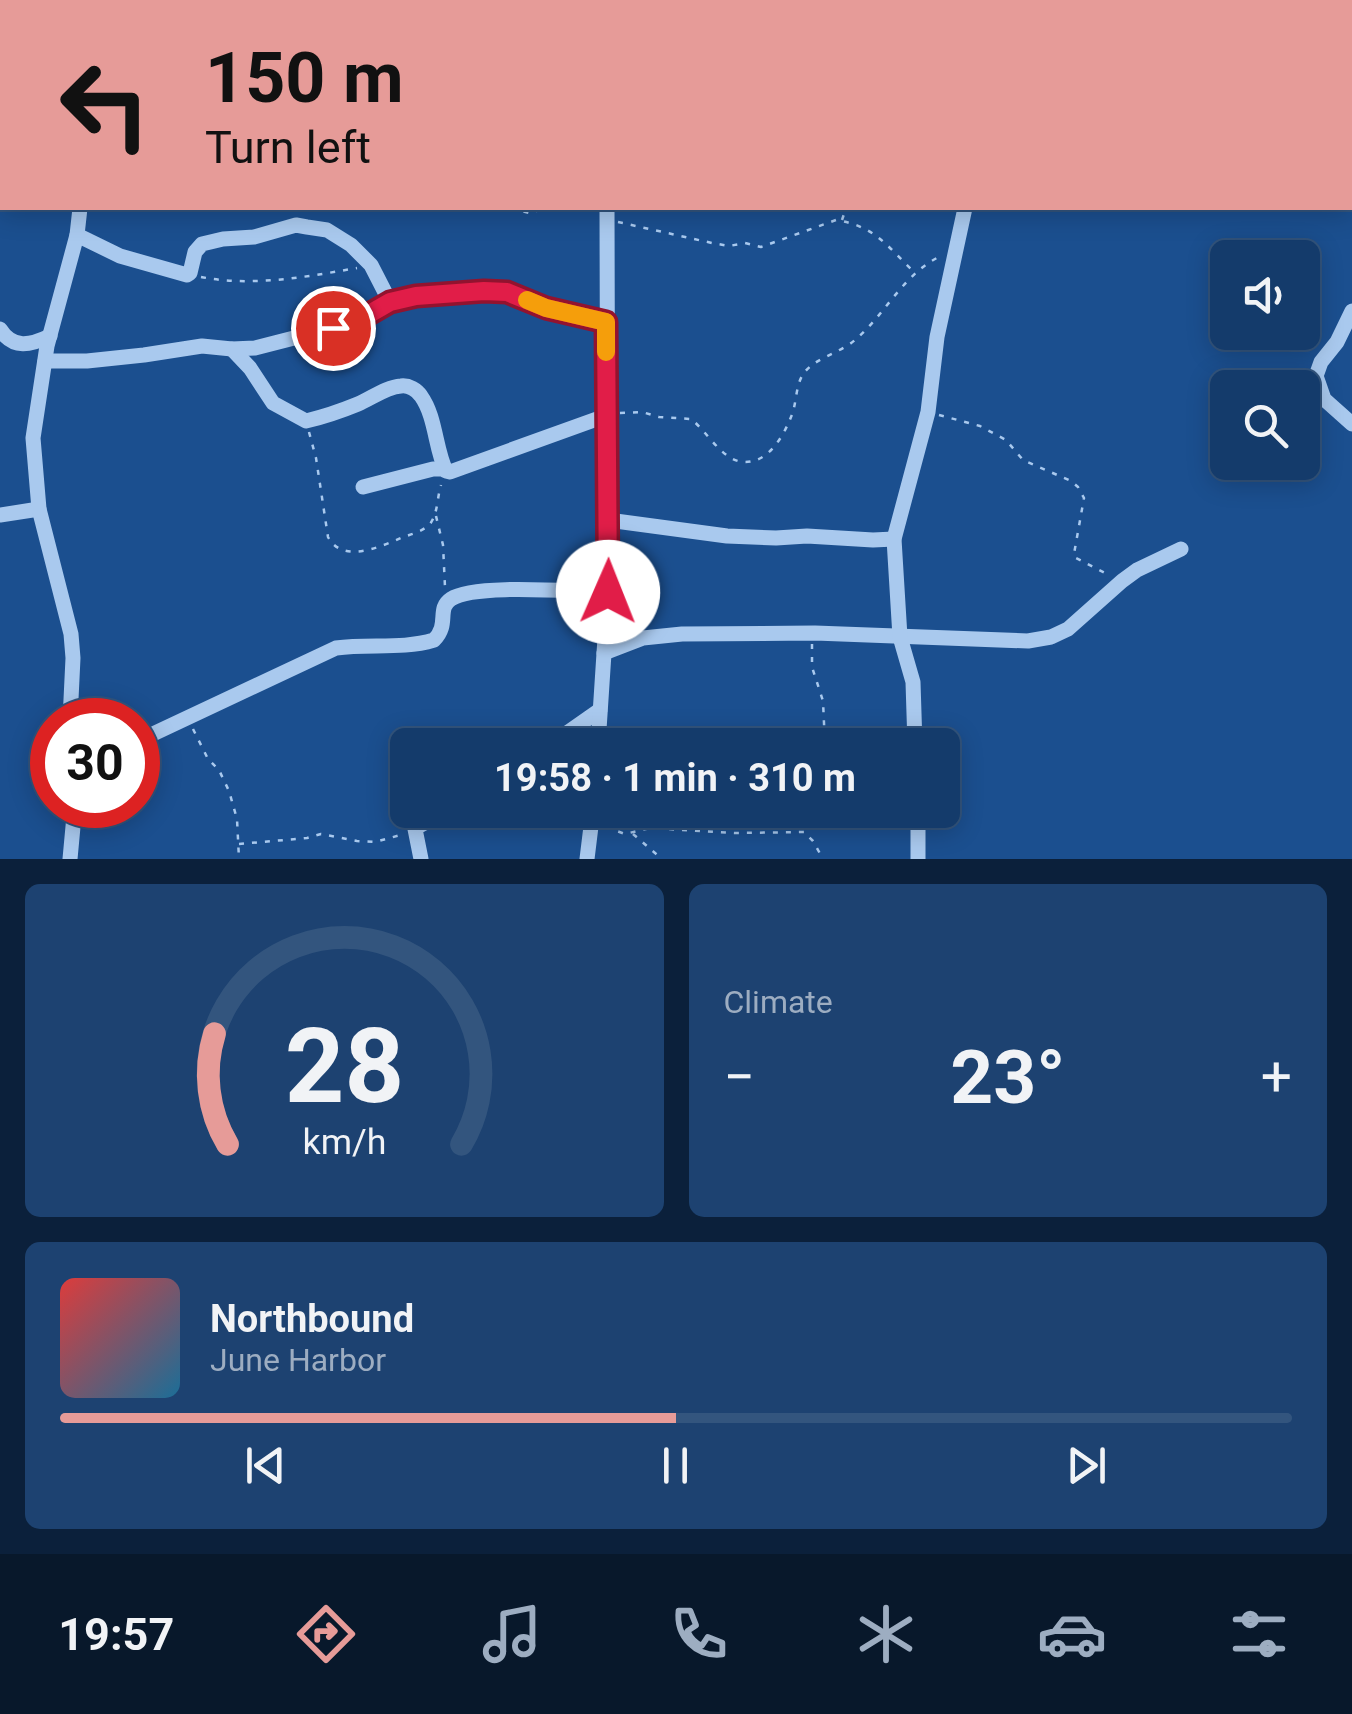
<!DOCTYPE html>
<html lang="en">
<head>
<meta charset="utf-8">
<style>
  :root { --surface:#143b6b; --page:#1d4271; --text:#f1f3f6; --muted:#9dadc1; --line:#33557e; --accent:#e69b98 }
  body { margin:0; font-family:Roboto,sans-serif; background:var(--page); color:var(--text); height:100vh; display:flex; flex-direction:column; font-size:38px; white-space:nowrap }
  * { box-sizing:border-box; margin:0 }
  p { font-size:32px; color:var(--muted) }
  .icon { flex:none; width:55px; height:55px; fill:none; stroke:currentColor; stroke-width:2; stroke-linecap:round; stroke-linejoin:round }
  .map { position:relative; height:859px; overflow:hidden }
  .side { display:flex; flex-direction:column; gap:25px; padding:25px; background:#0b203b; flex:1 }
  .side>* { flex:none }
  .hud { position:absolute; left:0px; top:0px; width:1352px; height:210px; box-shadow:0 5px 25px #0003,0 0 0 2px var(--line); background:#e69b98; color:#111; overflow:hidden }
  .fabs { position:absolute; left:1210px; top:240px; display:grid; gap:20px }
  .fabs a { display:grid; place-items:center; width:110px; height:110px; border-radius:15px; background:var(--surface); box-shadow:0 5px 25px #0003,0 0 0 2px var(--line); font-size:50px }
  .speed { position:absolute; left:30px; top:698px; display:flex; gap:20px; font-size:50px; font-weight:700; text-align:center }
  .speed>* { display:grid; place-content:center; width:130px; height:130px; border-radius:50%; background:var(--surface); box-shadow:0 5px 25px #0003,0 0 0 2px var(--line); line-height:1 }
  .speed .limit { border:15px solid #d22; background:#fff; color:#111 }
  .pin { position:absolute; display:grid; place-items:center; width:85px; height:85px; color:#fff; margin:-42px; border:5px solid #fff; border-radius:50%; box-shadow:0 2px 10px #0007 }
  .me { position:absolute; width:110px; margin:-55px; rotate:1deg; stroke-linejoin:round; filter:drop-shadow(0 0 8px #0008) }
  .turn { display:flex; align-items:center; gap:35px; height:210px; padding:0 40px; font-size:45px }
  .turn .icon { width:130px; height:130px; stroke-width:2.5 }
  .turn b { display:block; font-size:70px; line-height:85px }
  .big { font-size:75px; font-weight:700; line-height:1.1 }
  .side .tile { flex:1; display:flex; flex-direction:column; justify-content:center; gap:15px; min-width:0; padding:0 35px; border-radius:15px; background:var(--page) }
  .side .dial { align-items:center; gap:0 }
  .dial svg { height:260px; overflow:visible; fill:none; stroke:var(--line); stroke-width:7; stroke-linecap:round; text-anchor:middle }
  .dial text { fill:var(--text); stroke:none }
  .song { display:flex; align-items:center; gap:30px }
  .cover { width:120px; height:120px; border-radius:15px; background:linear-gradient(135deg,hsl(0 70% 55%),hsl(200 70% 35%)) }
  .played { height:10px; border-radius:5px; background:linear-gradient(90deg,var(--accent) 50%,var(--line) 50%) }
  .keys { display:flex; justify-content:space-around; direction:ltr }
  .heat { display:flex; justify-content:space-between; align-items:center; font-size:55px; direction:ltr }
  .side .tiles { flex:1; display:grid; gap:25px; grid-template-columns:1fr 1fr }
  .tile:last-child { grid-column:span 2 }
  .trip { position:absolute; left:390px; top:728px; width:570px; height:100px; border-radius:15px; background:var(--surface); box-shadow:0 5px 25px #0003,0 0 0 2px var(--line); font-weight:700; line-height:100px; text-align:center }
  .tab-bar { display:flex; height:160px; justify-content:space-around; align-items:center; background:#08182b; color:var(--muted) }
  .tab-bar .icon { width:70px; height:70px }
  .tab-bar .on { color:var(--accent) }
  .tab-bar b { font-size:45px; color:var(--text) }
  .map>svg:first-child { display:block }
  .lines { fill:none; stroke-linecap:round; stroke-linejoin:round }
  .path { stroke:#a9c9ee; stroke-width:2.5; stroke-dasharray:5 8; stroke-linecap:butt }
  .minor { stroke:#a9c9ee; stroke-width:15 }
  .route-casing { stroke:#92132f; stroke-width:25 }
  .route { stroke:#e11d48; stroke-width:18 }
  .slow { stroke:#f59e0b; stroke-width:18 }
</style>
</head>
<body>
<div class="map">
<svg width="1352" height="859" viewBox="0 0 1352 859">
  <rect width="100%" height="100%" fill="#1b4f8f"/>
  <g class="lines">
    <g class="path">
      <path d="M340,0L341,2"/>
      <path d="M433,0L435,2"/>
      <path d="M487,0L489,2"/>
      <path d="M182,2L184,0"/>
      <path d="M511,208L529,213L548,208"/>
      <path d="M842,220L846,208"/>
      <path d="M618,222L712,243L729,246L745,243L761,247L836,220C875,226 887,246 914,272"/>
      <path d="M201,277C253,287 305,277 357,268"/>
      <path d="M620,413L642,412L659,417L691,419C707,431 722,461 744,462C768,463 783,437 791,417C797,404 795,385 804,373C815,358 840,353 855,340C886,314 904,272 943,255"/>
      <path d="M939,415L980,426L1006,440L1023,460L1071,481L1078,487L1084,498L1074,554L1076,558L1109,575"/>
      <path d="M309,432L316,458L328,537C342,564 380,547 401,538C411,534 422,532 430,524C438,513 437,498 441,485"/>
      <path d="M436,516L443,545L445,587"/>
      <path d="M812,644V667L823,701L825,745"/>
      <path d="M193,729L208,759L219,770L229,791L237,819L239,859"/>
      <path d="M606,827L625,834L650,828L735,833L804,832L813,841L823,859"/>
      <path d="M633,834L662,859"/>
      <path d="M239,844L307,838L321,834L357,841L375,842L404,834"/>
    </g>
    <g class="minor">
      <path d="M600,0L601,2"/>
      <path d="M1209,0H1215"/>
      <path d="M1227,0L1242,2"/>
      <path d="M115,2L116,0"/>
      <path d="M413,2L415,0"/>
      <path d="M1019,2L1020,0"/>
      <path d="M77,235L120,256L187,275L190,273L195,252L202,244L223,239L254,237L296,225L307,227L327,230L351,245L371,265L390,302"/>
      <path d="M1352,311L1337,342L1321,362L1316,376L1324,399L1352,424"/>
      <path d="M0,329C13,350 31,345 50,336"/>
      <path d="M232,349L250,368L273,403L306,421C323,417 341,411 358,404C372,398 386,387 401,386C409,385 417,390 421,396C436,417 435,448 446,471L450,472L608,415"/>
      <path d="M45,361H87L144,355L202,346L232,349L255,348L333,328L363,317L390,302L416,296L484,291L507,292L547,308L605,322"/>
      <path d="M363,487L433,469H445"/>
      <path d="M0,515L39,509"/>
      <path d="M608,520L727,536L776,538L807,536L873,540L894,539"/>
      <path d="M604,653L643,638L682,634L815,633L1028,641L1051,637L1068,629L1122,581L1137,570L1181,549"/>
      <path d="M70,720L73,658L71,634L39,509L33,438L47,346L77,235L80,208"/>
      <path d="M138,741L336,648C369,643 401,650 434,640C450,624 436,609 451,599C474,583 576,592 608,592"/>
      <path d="M550,745L600,710"/>
      <path d="M598,745L608,592L607,208"/>
      <path d="M915,745L913,682L900,637L894,539L928,412L937,337L965,208"/>
      <path d="M918,810V859"/>
      <path d="M70,859L75,805"/>
      <path d="M421,859L415,829C430,817 452,816 470,810"/>
      <path d="M587,859L593,810"/>
    </g>
  </g>
  <g class="lines">
    <defs>
      <path id="route" d="M333,328L364,317L390,302L416,296L484,291L507,292L546,308L606,322L608,592"/>
    </defs>
    <use href="#route" class="route-casing"/>
    <use href="#route" class="route"/>
    <path class="slow" d="M527,300L546,308L606,322V352"/>
  </g>
</svg>
<div class="fabs">
<a><svg class="icon" aria-label="sound" viewBox="0 0 24 24"><path d="M4 9h4l5-4v14l-5-4H4zM17 9q2 3 0 6"/></svg></a>
<a><svg class="icon" aria-label="search" viewBox="0 0 24 24"><circle cx="10" cy="10" r="6"/><path d="M15 15l6 6"/></svg></a>
</div>
<div class="speed"><div class="limit">30</div></div>
<div class="pin" style="left:333px;top:328px;background:#d93025"><svg class="icon" aria-label="arrive" viewBox="0 0 24 24"><path d="M6 21V4h12l-3 4 3 4H6"/></svg></div>
<svg class="me" style="left:608px;top:592px" viewBox="-20 -20 40 40"><circle r="19" fill="#fff"/><path d="M0-13L10 11 0 6-10 11z" fill="#e11d48"/></svg>
<div class="trip">19:58 · 1 min · 310 m</div>
<div class="hud">
<div class="turn"><svg class="icon" aria-label="left" viewBox="0 0 24 24"><path d="M17 20v-9H6M10 6l-5 5 5 5"/></svg><div><b>150 m</b>Turn left</div></div>
</div>
</div>
<section class="side">
<div class="tiles">
<div class="tile dial"><svg viewBox="0 0 100 80">
<path d="M14 69A42 42 0 1 1 86 69"/>
<path d="M14 69A42 42 0 0 1 10 35" stroke="#e69b98"/>
<text x="50" y="56" font-size="32" font-weight="700">28</text>
<text x="50" y="72" font-size="11">km/h</text>
</svg></div>
<div class="tile"><p>Climate</p>
<div class="heat"><a>−</a><b class="big">23°</b><a>+</a></div>
</div>
<div class="tile">
<div class="song"><i class="cover"></i><div><b>Northbound</b><p>June Harbor</p></div></div>
<div class="played"></div>
<div class="keys"><svg class="icon" aria-label="previous" viewBox="0 0 24 24"><path d="M18 5L8 12l10 7zM5 5v14"/></svg><svg class="icon" aria-label="pause" viewBox="0 0 24 24"><path d="M8 5v14M16 5v14"/></svg><svg class="icon" aria-label="next" viewBox="0 0 24 24"><path d="M6 5l10 7-10 7zM19 5v14"/></svg></div>
</div>
</div>
</section>
<nav class="tab-bar">
<b>19:57</b>
<svg class="icon on" aria-label="directions" viewBox="0 0 24 24"><path d="M12 3l9 9-9 9-9-9zM9 14v-3h6M13 9l2 2-2 2"/></svg>
<svg class="icon" aria-label="music" viewBox="0 0 24 24"><path d="M9 18V5l10-2v13"/><circle cx="6" cy="18" r="3"/><circle cx="16" cy="16" r="3"/></svg>
<svg class="icon" aria-label="phone" viewBox="0 0 24 24"><path d="M5 4h4l2 5-3 2q2 4 5 5l2-3 5 2v4C11 20 4 13 5 4z"/></svg>
<svg class="icon" aria-label="climate" viewBox="0 0 24 24"><path d="M12 3v18M4 7l16 10M4 17L20 7"/></svg>
<svg class="icon" aria-label="car" viewBox="0 0 24 24"><path d="M5 17H2v-5l4-1 3-4h7l3 4 3 1v5h-3M9 17h6M6 11h13"/><circle cx="7" cy="17" r="2"/><circle cx="17" cy="17" r="2"/></svg>
<svg class="icon" aria-label="filters" viewBox="0 0 24 24"><path d="M4 7h16M4 17h16"/><circle cx="9" cy="7" r="2"/><circle cx="15" cy="17" r="2"/></svg>
</nav>
</body>
</html>
